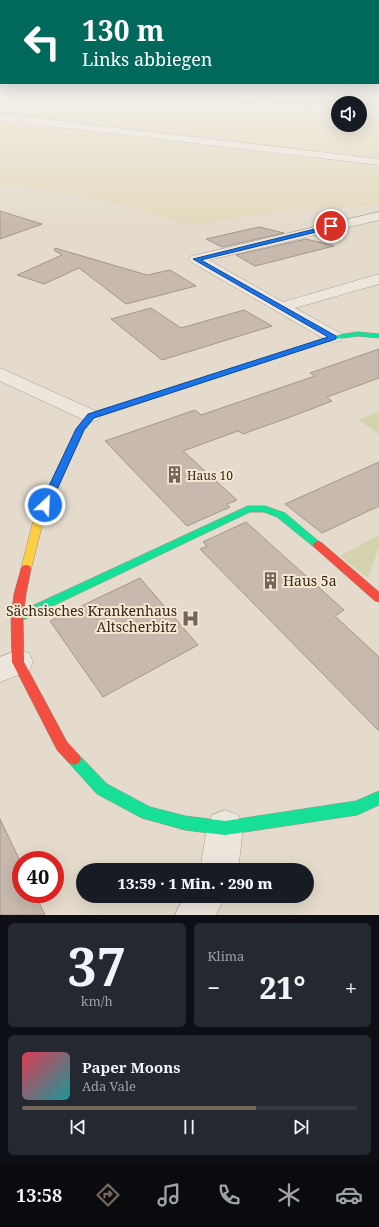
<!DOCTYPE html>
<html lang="de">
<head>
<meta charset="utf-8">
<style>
  :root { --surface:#171b24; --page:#242831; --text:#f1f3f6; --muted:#9ea1a6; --line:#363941; --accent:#74675a }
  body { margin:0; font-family:"Noto Serif",serif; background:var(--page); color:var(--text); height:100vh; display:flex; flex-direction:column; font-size:15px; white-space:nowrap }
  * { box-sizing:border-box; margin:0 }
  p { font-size:13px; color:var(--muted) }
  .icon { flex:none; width:22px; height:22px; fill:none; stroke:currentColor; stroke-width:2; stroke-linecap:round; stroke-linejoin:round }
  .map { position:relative; height:915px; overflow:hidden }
  .details { display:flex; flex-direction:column; gap:8px; padding:8px; background:#0d0f14; flex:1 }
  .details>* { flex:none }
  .banner { position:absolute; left:0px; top:0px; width:379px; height:84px; box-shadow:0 4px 16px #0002; background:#00695c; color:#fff; overflow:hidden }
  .controls { position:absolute; left:331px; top:96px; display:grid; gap:8px }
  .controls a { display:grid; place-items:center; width:36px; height:36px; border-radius:50%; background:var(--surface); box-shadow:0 4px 16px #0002; font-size:20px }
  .speed { position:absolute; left:12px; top:851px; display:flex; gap:8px; font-size:20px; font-weight:700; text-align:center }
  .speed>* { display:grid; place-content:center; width:52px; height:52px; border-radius:50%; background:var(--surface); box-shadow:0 4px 16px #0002; line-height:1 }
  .speed .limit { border:6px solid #d22; background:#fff; color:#111 }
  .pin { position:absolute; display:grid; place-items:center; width:34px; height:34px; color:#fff; margin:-17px; border:2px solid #fff; border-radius:50%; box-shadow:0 1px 4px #0007 }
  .me { position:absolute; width:44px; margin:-22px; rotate:25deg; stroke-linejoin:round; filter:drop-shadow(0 0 3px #0008) }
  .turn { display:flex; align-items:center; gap:14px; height:84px; padding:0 16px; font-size:18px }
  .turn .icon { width:52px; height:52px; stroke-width:2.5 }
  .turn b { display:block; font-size:28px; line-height:34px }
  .big { font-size:30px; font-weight:800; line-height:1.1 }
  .details .widget { flex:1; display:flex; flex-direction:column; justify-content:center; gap:6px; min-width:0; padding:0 14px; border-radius:6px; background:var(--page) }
  .details .dial { align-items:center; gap:0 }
  .dial b { font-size:52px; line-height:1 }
  .song { display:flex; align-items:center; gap:12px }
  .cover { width:48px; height:48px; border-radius:6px; background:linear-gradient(135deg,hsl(350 70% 55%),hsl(180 70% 35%)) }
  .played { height:4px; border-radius:2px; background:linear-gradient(90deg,var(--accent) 70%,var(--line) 70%) }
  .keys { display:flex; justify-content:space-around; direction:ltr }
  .heat { display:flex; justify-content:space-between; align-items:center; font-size:22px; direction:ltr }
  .details .tiles { flex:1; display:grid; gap:8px; grid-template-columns:1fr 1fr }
  .widget:last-child { grid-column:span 2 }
  .trip { position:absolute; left:76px; top:863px; width:238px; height:40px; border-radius:20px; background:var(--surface); box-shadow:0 4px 16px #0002; font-weight:800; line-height:40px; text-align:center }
  .menu { display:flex; height:64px; justify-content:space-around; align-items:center; background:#090b0e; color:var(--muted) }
  .menu .icon { width:28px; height:28px }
  .menu .selected { color:var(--accent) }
  .menu b { font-size:18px; color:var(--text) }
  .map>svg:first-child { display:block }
  .farmland { fill:#e3d9bc }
  .green { fill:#d5d3ae }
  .building { fill:#c7b9ad; stroke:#a4968b }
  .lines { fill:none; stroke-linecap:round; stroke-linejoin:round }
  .street-casing { stroke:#a9a095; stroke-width:1 }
  .fast-casing { stroke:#989085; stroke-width:1 }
  .slow-casing { stroke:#989085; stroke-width:1 }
  .jam-casing { stroke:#989085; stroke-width:1 }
  .street { fill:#ece6dd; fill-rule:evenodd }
  .fast { fill:#16e098; fill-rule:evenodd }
  .slow { fill:#ffcf43; fill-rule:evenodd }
  .jam { fill:#f24e42; fill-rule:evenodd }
  .route { fill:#1a73e8; stroke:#114b97 }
  .labels { text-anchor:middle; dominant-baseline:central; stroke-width:4; stroke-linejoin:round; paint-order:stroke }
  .poi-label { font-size:12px; fill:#37281d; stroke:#f5e8d1; text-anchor:start }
  .near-poi-label { font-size:14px; fill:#37281d; stroke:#f5e8d1; text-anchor:start }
</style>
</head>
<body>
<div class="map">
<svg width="379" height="915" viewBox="0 0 379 915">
  <rect width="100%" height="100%" fill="#e4dbcc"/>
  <g class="farmland">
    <path d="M0,97H167L338,114V125H360V116L379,117V158L0,114Z"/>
    <path d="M0,121L379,167V203L364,207L285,210L204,223L181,222L149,212L60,191L0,186Z"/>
  </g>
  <g class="green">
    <path d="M203,97H379V108L360,107V103H338V106L276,104Z"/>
    <path d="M379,411V434L358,420Z"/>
    <path d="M379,535V547L368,578L340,556Z"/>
  </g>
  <g class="building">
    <path d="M0,211L42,224L0,239Z"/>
    <path d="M259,227L284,233L222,247L206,239Z"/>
    <path d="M306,239L334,246L255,266L236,255Z"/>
    <path d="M55,248L147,275L170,270L196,286L126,304L79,268L44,284L17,275L62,255L54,250Z"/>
    <path d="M151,308L181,328L244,310L272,326L162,360L111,319Z"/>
    <path d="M379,349V378L327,397L332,401L293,416L243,434L238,431L183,451L237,500L227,504L230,507L187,526L105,441L195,410L201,415L315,376L310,373Z"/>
    <path d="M379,462V506L322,533L285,504Z"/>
    <path d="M246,522L344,610L335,616L379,657V731L200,549L207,546L203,542Z"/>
    <path d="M140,578L198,645L103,697L50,621Z"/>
    <path d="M0,819L21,863V894H35L45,915H0Z"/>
  </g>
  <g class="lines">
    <defs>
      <g id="street">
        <path d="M0,114L379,159V165L0,120Z"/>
        <path d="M379,212V220L209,260L283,302L379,274V284L295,308L340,333L343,337L340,341L334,342L328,341L191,262L189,259L191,256L196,255Z"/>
        <path d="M0,368L98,412L101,416L98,420L91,422L84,420L0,381Z"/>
        <path d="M18,650L29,653L33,662L29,671L0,682V657Z"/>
        <path d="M225,810L238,815L243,828L238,870H200L207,828L212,815Z"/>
        <path d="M184,896H225L216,915H175Z"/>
      </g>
      <g id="fast">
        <path d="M358,332L379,334V338L358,336L335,339L94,418L90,423L87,424L83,421L88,414L332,336Z"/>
        <path d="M248,506H265L285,513L323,545L322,547H314L277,517L264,512H250L21,621L17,622L13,621L11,618L13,615Z"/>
        <path d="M74,753L79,755L107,784L150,807L185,816L225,821L356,801L379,791V805L357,815L225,835L185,830L142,818L97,794L69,763L67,759L69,755Z"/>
      </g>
      <path id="slow" d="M87,418L91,421L84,430L44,518L31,569L30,572H22L21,569L34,518L76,429L84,419Z"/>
      <g id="jam">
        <path d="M318,541L322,543L379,592V602L375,601L314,547L313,545L314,543Z"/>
        <path d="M26,565L30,566L31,569L26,594L23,618L24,662L67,742L79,755L81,759L79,763L74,765L69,763L57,750L12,662L11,618L14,594L21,569L22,566Z"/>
      </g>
    </defs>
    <use href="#street" class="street-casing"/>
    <use href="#fast" class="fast-casing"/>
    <use href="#slow" class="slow-casing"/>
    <use href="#jam" class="jam-casing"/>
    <use href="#street" class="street"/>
    <use href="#fast" class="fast"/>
    <use href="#slow" class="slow"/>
    <use href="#jam" class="jam"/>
  </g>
  <linearGradient id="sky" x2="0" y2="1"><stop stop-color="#94bcd7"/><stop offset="0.43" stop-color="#f3efe8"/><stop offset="1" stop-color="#f3efe8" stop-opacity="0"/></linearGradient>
  <rect width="379" height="225" fill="url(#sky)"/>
  <path class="route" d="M331,225H333V228L201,260L336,336V339L94,418L84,430L50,505L45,508L42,507L40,505L76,429L88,414L328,337L193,259Z"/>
  <defs>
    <symbol id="building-bare" viewBox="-9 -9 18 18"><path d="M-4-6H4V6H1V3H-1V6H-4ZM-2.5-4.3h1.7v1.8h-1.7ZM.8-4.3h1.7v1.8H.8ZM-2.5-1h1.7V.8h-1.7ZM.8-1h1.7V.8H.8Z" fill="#74675a" stroke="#f5e8d1" stroke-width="2.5" paint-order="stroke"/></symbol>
    <symbol id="hospital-bare" viewBox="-9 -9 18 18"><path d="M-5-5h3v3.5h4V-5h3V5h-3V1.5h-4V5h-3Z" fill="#74675a" stroke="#f5e8d1" stroke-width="2.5" paint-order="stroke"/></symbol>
  </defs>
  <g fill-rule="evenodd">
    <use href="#building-bare" x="162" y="462" width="25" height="25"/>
    <use href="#building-bare" x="258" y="568" width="25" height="25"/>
    <use href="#hospital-bare" x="178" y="606" width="25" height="25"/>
  </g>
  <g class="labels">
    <g class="poi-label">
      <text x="187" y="475">Haus 10</text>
    </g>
    <g class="near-poi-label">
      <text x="283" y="580">Haus 5a</text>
      <text x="177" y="610" text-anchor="end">Sächsisches Krankenhaus<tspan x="177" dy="16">Altscherbitz</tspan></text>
    </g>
  </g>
</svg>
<div class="controls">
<a><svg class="icon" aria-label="sound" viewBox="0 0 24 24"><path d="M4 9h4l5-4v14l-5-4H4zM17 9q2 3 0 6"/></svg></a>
</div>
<div class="speed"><div class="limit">40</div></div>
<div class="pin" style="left:331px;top:226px;background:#d93025"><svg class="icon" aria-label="arrive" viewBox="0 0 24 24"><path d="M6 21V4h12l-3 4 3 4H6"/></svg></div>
<svg class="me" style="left:45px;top:505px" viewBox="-20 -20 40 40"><circle r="17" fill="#1a73e8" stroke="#fff" stroke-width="3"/><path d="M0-11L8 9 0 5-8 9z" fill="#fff"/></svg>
<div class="trip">13:59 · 1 Min. · 290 m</div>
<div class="banner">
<div class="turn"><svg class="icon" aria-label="left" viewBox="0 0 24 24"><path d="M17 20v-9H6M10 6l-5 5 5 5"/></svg><div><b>130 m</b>Links abbiegen</div></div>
</div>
</div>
<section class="details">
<div class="tiles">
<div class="widget dial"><b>37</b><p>km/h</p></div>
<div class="widget"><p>Klima</p>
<div class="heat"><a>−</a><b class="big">21°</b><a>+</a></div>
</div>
<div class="widget">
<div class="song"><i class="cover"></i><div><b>Paper Moons</b><p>Ada Vale</p></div></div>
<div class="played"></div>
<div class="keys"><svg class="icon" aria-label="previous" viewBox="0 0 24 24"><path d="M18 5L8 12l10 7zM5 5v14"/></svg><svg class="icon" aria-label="pause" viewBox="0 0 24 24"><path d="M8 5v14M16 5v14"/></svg><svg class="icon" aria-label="next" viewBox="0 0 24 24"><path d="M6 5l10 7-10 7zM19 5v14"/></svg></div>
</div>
</div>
</section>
<nav class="menu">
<b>13:58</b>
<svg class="icon selected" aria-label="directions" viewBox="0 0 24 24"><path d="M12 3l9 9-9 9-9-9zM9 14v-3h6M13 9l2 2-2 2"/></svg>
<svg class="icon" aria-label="music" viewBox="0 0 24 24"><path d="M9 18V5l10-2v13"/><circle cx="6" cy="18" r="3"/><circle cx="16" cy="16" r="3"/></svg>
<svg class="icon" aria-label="phone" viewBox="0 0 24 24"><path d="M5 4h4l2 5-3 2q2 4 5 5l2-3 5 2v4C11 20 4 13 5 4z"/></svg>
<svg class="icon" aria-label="climate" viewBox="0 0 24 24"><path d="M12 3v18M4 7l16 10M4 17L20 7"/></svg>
<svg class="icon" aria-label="car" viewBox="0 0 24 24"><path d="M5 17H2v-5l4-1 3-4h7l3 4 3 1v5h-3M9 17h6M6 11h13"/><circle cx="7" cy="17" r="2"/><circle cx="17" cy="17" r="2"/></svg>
</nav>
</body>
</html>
